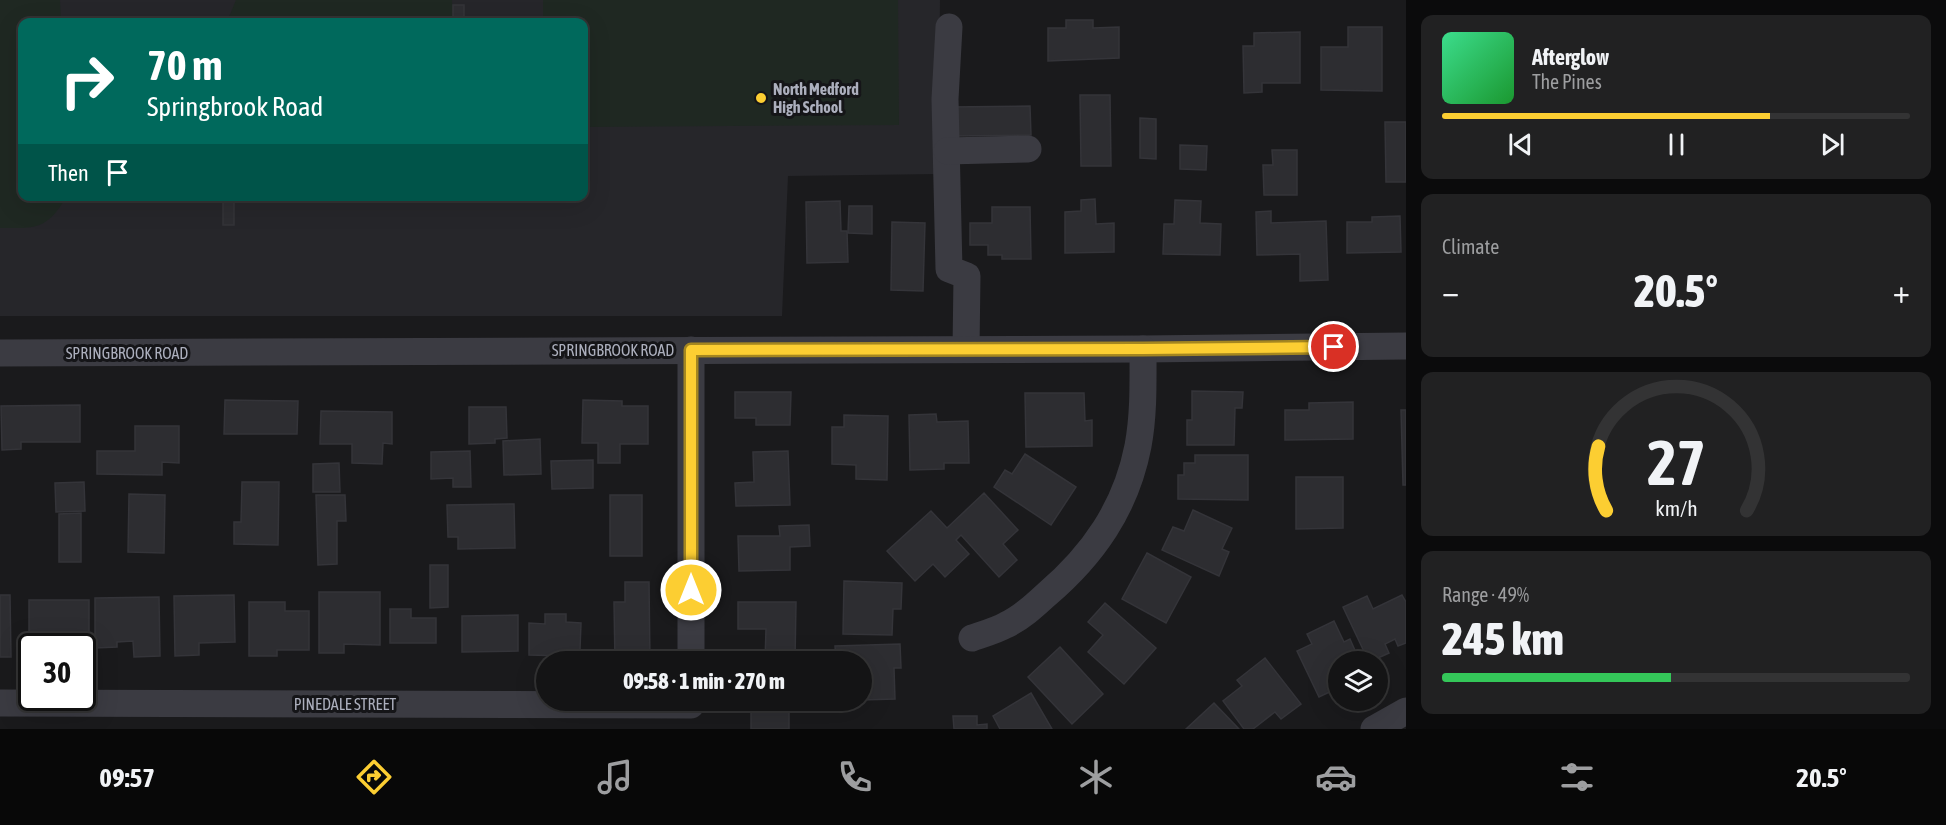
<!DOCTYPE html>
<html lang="en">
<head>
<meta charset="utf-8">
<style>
  :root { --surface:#141415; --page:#212122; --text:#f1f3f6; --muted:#9d9ea0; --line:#333334; --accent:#fcce32 }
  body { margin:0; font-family:"Asap Condensed",sans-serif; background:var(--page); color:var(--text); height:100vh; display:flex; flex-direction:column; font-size:22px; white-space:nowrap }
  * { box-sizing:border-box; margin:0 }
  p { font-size:20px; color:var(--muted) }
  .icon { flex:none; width:33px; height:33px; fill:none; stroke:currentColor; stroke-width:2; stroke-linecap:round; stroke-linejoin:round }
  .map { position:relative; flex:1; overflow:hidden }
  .panel { display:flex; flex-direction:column; gap:15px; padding:15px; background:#0b0b0c; width:540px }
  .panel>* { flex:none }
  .top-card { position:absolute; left:18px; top:18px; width:570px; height:183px; border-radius:12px; box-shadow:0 6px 24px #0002,0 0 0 2px var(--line); background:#00695c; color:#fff; overflow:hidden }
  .controls { position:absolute; left:1328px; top:651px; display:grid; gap:12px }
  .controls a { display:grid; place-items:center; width:60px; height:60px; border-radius:50%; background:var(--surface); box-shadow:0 6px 24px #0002,0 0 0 2px var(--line); font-size:30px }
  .speed { position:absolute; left:18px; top:633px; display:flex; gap:12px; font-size:30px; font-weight:700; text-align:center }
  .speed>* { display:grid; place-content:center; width:78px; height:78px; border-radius:50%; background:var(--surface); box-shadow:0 6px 24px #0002,0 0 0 2px var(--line); line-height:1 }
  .speed .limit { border:3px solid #111; border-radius:9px; background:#fff; color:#111 }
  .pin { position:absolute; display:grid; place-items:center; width:51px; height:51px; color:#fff; margin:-26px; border:3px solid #fff; border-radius:50%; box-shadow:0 2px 6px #0007 }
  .me { position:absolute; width:66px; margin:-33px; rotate:0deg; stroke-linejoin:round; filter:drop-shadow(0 0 4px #0008) }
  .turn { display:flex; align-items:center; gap:21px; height:126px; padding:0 30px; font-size:27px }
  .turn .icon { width:78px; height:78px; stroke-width:2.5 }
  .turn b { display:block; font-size:42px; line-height:51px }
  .then { display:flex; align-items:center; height:57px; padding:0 30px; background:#0003; gap:12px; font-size:22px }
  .big { font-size:45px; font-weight:800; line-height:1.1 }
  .panel .tile { flex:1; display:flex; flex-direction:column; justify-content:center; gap:9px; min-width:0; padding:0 21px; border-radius:12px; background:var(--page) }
  .panel .dial { align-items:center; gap:0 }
  .dial svg { height:156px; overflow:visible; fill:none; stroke:var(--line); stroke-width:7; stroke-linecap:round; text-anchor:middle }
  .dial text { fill:var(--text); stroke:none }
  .song { display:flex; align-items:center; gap:18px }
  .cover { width:72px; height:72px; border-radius:9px; background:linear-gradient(135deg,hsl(150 70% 55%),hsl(130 70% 35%)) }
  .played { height:6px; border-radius:3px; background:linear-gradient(90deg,var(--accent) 70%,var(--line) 70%) }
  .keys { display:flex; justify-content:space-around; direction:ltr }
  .heat { display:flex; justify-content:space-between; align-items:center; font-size:33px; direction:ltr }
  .charge { height:9px; border-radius:4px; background:linear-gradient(90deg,#34c759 49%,var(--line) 0) }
  .trip { position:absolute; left:536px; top:651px; width:336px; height:60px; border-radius:30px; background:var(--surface); box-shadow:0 6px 24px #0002,0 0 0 2px var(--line); font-weight:800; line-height:60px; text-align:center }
  .tab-bar { display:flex; height:96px; justify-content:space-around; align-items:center; background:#080808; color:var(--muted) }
  .tab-bar .icon { width:42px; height:42px }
  .tab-bar .on { color:var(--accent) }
  .tab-bar b { font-size:27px; color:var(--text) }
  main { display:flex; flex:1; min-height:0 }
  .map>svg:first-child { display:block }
  .built { fill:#26262a; fill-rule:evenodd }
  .green { fill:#1f2822 }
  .building { fill:#2d2d31; stroke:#343439; stroke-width:1.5 }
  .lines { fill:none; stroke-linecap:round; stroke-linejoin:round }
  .minor { stroke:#3b3b42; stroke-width:27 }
  .route-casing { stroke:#a48620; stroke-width:15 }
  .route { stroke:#fcce32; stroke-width:10 }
  .poi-dot { fill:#fcce32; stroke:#151518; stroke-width:2 }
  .labels { text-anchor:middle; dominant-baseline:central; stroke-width:6; stroke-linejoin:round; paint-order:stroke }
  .poi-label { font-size:16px; font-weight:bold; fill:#acafbd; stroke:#151518; text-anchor:start }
  .street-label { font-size:16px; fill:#acafbd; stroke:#151518 }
</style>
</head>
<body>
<main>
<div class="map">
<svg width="1406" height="729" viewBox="0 0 1406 729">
  <rect width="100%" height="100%" fill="#1a1a1c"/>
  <path class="built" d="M0,0H940L938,174L788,176L782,316H0ZM22,22H584V196H22Z"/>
  <g class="green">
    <path d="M0,0H60L61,22H22V196L65,197V199C46,231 33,228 0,228Z"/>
    <path d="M236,0H452L453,22H227Z"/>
    <path d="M543,0H898L899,125L584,127V22H543Z"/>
  </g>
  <g class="building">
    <rect x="453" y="5" width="11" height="17"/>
    <path d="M1066,20H1093V28L1119,27V58L1048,61V28H1066Z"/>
    <path d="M1348,27H1382V91L1321,90V47H1348Z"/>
    <path d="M1300,32V83H1262V92L1244,93L1243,46H1254V33Z"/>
    <path d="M1080,95H1110L1111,166H1081Z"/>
    <path d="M1030,106L1031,135L950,136L949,107Z"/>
    <path d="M1140,118L1156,119V159L1140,158Z"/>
    <path d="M1385,122H1406V182H1386Z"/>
    <path d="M1180,145L1207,146L1206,170L1180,169Z"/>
    <path d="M1272,150H1297V195H1264L1263,165H1273Z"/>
    <rect x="223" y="196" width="11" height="29"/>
    <path d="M1095,199L1096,224L1114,223V252L1065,253V212L1081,211V200Z"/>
    <path d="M1175,200L1201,201L1200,223L1221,224L1220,255L1163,254L1164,224H1174Z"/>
    <path d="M840,201L841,231H847L848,262L807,263L806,202Z"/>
    <path d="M849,206H872V234L848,233Z"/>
    <path d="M992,207H1030L1031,259H1002V255H988V245H970V223H992Z"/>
    <path d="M1271,211V223L1326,221L1328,280L1300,281V254L1257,255L1256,212Z"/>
    <path d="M1400,216L1401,252L1347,253V222H1372V217Z"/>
    <path d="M892,222L925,223L923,291L891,290Z"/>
    <path d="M1192,391L1243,392L1242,408H1235L1234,445H1187V420H1192Z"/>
    <path d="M735,392H791L790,425H756V418H735Z"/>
    <path d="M1025,393H1084L1085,421L1092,420V446L1026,447Z"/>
    <path d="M225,400L298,401L297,434H224Z"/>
    <path d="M583,400L622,401V406H648V444H620V463H598V443H582Z"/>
    <path d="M1353,402V439L1285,440V410H1309V403Z"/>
    <path d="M80,405V442H21V449L2,450L1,406Z"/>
    <path d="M469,407H506L507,438L495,439V443L469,444Z"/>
    <path d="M1401,410H1406V485H1403Z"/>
    <path d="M321,411L392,412V444L383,443L382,464L352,463V444H320Z"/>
    <path d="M936,414L937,422L968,421L969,463H944V469L910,470L909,415Z"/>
    <path d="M844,415L888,416L887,480L856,479V465L832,464V427H844Z"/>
    <path d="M135,426H179V463L162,462V475L97,474V451H135Z"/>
    <path d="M540,439L541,474L504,475L503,441Z"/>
    <path d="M470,451L471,487H453V478L431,479V452Z"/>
    <path d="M788,451L790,505L736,506L735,483L754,482L753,452Z"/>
    <path d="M1025,454L1076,487L1051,525L994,487L1005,470L1012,474Z"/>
    <path d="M1195,455H1248V500L1178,499V475H1184V463H1195Z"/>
    <path d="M593,460V488L552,489L551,461Z"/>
    <path d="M339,463L340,492H313V464Z"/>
    <path d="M1296,477H1343V528L1296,529Z"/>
    <path d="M84,482L85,511L56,512L55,483Z"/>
    <path d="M242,482H279L278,545L234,544V522H241Z"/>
    <path d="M984,493L1018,530L1003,544L1017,560L999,577L961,535L956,540L969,554L945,577L933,564L915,581L887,551L931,511L947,528Z"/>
    <path d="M129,494L165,495L164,553L128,552Z"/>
    <path d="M316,495H345L346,521H337V564L318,565Z"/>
    <rect x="610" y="495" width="32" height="61"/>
    <path d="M514,504L515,548L458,549V537H448L447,505Z"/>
    <path d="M1193,510L1232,528L1222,549L1229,552L1219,576L1162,550L1173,527L1184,531Z"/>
    <path d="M81,513V562H59V514Z"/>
    <path d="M809,525L810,546L790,547V570L739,571L738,536H780L779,526Z"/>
    <path d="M1147,553L1191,577L1166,623L1122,599Z"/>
    <path d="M430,565H448V607L430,608Z"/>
    <path d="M844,581L902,583L901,609H893L892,635L843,634Z"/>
    <path d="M625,582H649L650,662H615L614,602H625Z"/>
    <path d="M319,592H380V645L344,644V653H319Z"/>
    <path d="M0,595H10L11,657H0Z"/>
    <path d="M234,595L235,642L199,643V655L175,656L174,596Z"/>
    <path d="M1402,595L1406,602V643L1398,646L1395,639L1385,644L1389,653L1369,662L1343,607L1367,596L1373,609Z"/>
    <path d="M159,597L160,656L134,657L133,641L117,642V647L95,648V598Z"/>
    <path d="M29,600H89V648H82V646H32V656H29Z"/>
    <path d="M249,602H285V611H309V650H277V656H249Z"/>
    <path d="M738,602H796L795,661H765L766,629H738Z"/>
    <path d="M1105,603L1156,648L1124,684L1088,652L1103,635L1088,622Z"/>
    <path d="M390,609H411V618H436V643H390Z"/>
    <path d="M545,614H566V622L581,623L580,650H567V656L529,655V623L545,624Z"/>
    <path d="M518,615V651L462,652V616Z"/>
    <path d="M1334,621L1344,642L1350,639L1360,662H1338V688L1319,697L1297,651L1312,644L1307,634Z"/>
    <path d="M900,644L901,668H894L895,699L861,700V662H836L835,646Z"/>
    <path d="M1060,647L1103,694L1072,724L1028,677Z"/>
    <path d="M1265,658L1301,704L1281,719L1275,712L1253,729H1244L1223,701L1242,686L1237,680Z"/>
    <path d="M1031,693L1052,729H1000L993,716Z"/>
    <path d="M738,700H789V729H751V704H738Z"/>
    <path d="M1214,703L1239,729H1186Z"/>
    <path d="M953,716H977V725L987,724V729H954Z"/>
  </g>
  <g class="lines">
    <g class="minor">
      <path d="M949,27L945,99L949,269L967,276L966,349"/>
      <path d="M947,151L1028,149"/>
      <path d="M691,350V662"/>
      <path d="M0,353L1143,349L1406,346"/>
      <path d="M972,638C983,634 995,631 1006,625C1021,618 1034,606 1046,595C1093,555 1126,508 1138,446C1144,414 1143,382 1143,349"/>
      <path d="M0,703L691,705"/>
      <path d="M1374,729L1406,711"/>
    </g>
  </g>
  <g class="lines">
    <defs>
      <path id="route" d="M691,590V350L1143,349L1334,347"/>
    </defs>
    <use href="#route" class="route-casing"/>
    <use href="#route" class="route"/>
  </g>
  <circle class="poi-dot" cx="761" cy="98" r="6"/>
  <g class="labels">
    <g class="poi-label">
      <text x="773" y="89">North Medford<tspan x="773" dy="18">High School</tspan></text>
    </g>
    <g class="street-label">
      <text x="613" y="350">SPRINGBROOK ROAD</text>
      <text x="127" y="353">SPRINGBROOK ROAD</text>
      <text x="345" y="704">PINEDALE STREET</text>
    </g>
  </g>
</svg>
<div class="controls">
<a><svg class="icon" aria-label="layers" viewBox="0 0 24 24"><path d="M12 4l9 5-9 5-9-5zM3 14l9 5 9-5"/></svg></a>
</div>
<div class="speed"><div class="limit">30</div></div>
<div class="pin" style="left:1334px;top:347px;background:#d93025"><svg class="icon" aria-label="arrive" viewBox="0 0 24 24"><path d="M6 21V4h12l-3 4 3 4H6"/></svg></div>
<svg class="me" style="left:691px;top:590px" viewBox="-20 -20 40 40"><circle r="17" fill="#fcce32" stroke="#fff" stroke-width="3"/><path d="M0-11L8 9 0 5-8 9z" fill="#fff"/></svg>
<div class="trip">09:58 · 1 min · 270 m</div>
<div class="top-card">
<div class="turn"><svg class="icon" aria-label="right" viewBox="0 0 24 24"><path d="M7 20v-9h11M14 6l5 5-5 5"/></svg><div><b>70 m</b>Springbrook Road</div></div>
<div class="then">Then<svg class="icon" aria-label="arrive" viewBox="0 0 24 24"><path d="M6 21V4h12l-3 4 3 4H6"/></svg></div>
</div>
</div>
<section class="panel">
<div class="tile">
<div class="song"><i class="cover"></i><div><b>Afterglow</b><p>The Pines</p></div></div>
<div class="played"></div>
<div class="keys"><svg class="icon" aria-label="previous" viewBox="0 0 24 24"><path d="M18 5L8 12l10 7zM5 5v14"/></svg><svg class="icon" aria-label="pause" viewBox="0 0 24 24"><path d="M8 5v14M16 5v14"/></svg><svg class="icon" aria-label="next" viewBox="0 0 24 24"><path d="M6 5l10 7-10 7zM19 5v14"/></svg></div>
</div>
<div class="tile"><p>Climate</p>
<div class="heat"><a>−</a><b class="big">20.5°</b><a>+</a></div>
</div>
<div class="tile dial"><svg viewBox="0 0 100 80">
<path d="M14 69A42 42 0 1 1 86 69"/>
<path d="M14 69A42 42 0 0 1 10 36" stroke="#fcce32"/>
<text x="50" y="56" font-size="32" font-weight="700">27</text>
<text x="50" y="72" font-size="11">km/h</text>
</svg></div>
<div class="tile"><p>Range · 49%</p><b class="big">245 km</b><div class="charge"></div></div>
</section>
</main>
<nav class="tab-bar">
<b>09:57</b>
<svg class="icon on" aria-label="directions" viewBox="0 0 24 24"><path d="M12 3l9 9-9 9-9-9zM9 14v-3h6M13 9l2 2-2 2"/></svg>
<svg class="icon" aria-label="music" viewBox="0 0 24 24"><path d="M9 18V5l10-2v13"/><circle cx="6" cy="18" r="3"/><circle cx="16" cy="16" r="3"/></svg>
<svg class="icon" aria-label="phone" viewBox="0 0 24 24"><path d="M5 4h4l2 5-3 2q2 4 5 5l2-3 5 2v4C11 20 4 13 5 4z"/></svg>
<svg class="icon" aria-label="climate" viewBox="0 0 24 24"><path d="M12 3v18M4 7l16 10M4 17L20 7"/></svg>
<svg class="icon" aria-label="car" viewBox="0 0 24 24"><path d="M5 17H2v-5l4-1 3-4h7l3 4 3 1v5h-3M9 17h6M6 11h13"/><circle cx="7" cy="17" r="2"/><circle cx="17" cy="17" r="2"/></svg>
<svg class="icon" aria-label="filters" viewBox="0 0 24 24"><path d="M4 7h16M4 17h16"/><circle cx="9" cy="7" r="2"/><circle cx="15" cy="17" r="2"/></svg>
<b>20.5°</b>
</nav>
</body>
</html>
